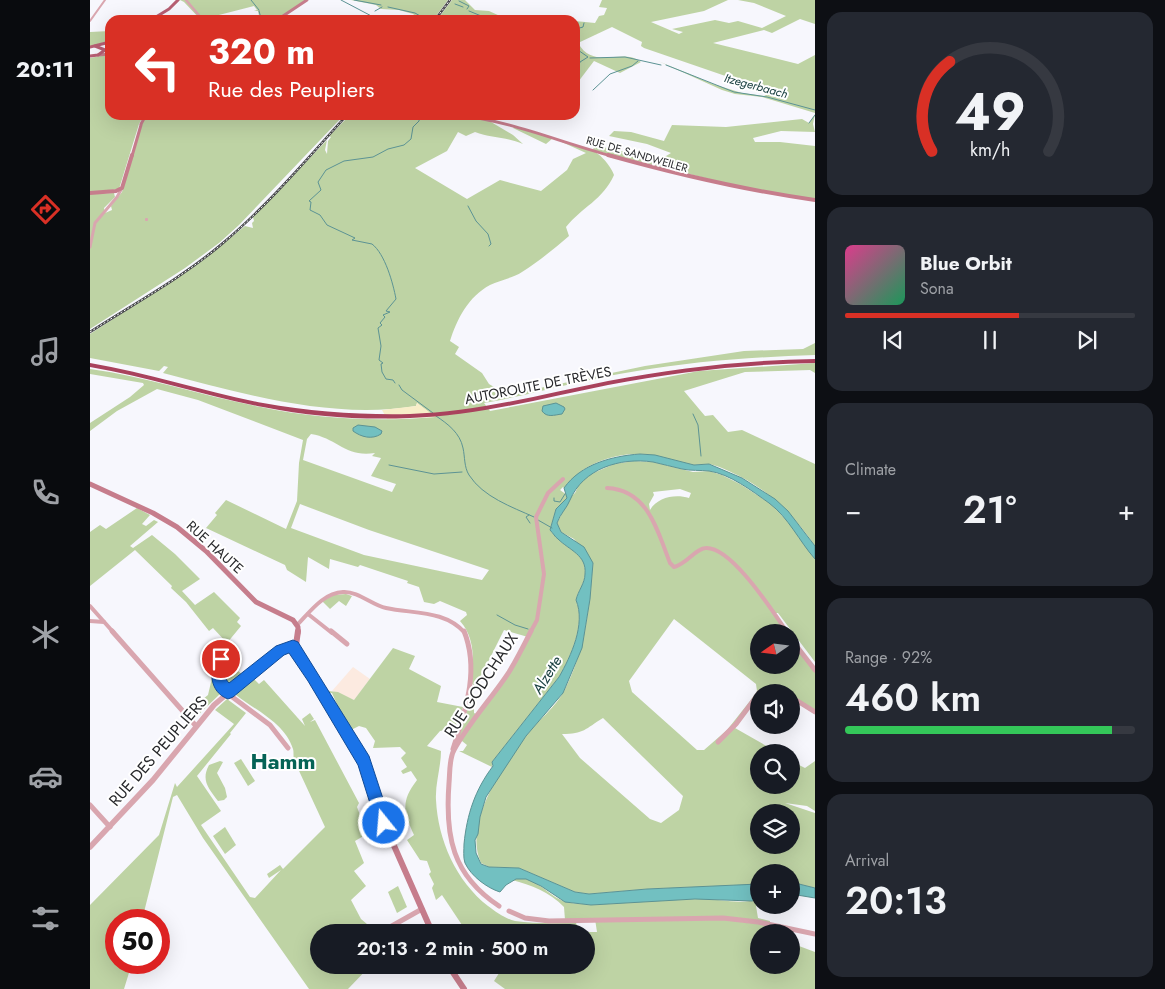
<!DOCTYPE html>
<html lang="en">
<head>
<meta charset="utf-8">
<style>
  :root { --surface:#171b24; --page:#242831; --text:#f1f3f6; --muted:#9ea1a6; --line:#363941; --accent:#d93025 }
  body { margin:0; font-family:Jost,sans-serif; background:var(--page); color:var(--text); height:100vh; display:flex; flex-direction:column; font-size:19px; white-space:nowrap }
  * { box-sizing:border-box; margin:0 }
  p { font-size:16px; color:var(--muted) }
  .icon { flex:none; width:28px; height:28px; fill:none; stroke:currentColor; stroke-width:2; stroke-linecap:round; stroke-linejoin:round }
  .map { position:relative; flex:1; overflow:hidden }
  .details { display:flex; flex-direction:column; gap:12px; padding:12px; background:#0d0f14; width:350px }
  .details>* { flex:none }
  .top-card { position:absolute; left:15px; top:15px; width:475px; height:105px; border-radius:15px; box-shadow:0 5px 20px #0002; background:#d93025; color:#fff; overflow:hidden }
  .needle { width:32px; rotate:256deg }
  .tools { position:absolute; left:660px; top:624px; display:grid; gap:10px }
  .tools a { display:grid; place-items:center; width:50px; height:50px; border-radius:50%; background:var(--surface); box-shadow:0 5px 20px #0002; font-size:25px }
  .speed { position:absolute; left:15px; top:909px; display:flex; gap:10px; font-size:25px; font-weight:700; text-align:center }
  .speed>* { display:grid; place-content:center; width:65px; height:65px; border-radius:50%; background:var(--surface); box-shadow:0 5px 20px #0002; line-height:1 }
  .speed .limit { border:8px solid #d22; background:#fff; color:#111 }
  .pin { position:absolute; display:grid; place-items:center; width:42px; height:42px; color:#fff; margin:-21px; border:2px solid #fff; border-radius:50%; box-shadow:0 1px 5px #0007 }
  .me { position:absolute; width:55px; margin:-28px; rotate:343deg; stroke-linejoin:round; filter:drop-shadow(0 0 4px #0008) }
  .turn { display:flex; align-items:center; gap:18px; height:105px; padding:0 20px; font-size:22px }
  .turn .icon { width:65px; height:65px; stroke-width:2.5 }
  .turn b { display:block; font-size:35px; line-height:42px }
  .big { font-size:38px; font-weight:600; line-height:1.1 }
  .details .tile { flex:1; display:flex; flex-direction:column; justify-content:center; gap:8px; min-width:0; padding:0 18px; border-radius:15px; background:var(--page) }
  .details .dial { align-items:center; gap:0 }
  .dial svg { height:130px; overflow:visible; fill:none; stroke:var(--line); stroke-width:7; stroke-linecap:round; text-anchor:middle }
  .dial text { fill:var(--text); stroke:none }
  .song { display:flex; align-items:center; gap:15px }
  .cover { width:60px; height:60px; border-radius:8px; background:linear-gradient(135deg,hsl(330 70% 55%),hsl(150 70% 35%)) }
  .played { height:5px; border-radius:2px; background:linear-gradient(90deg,var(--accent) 60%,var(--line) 60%) }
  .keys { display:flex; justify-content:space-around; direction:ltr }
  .heat { display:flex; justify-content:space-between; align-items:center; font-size:28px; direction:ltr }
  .charge { height:8px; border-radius:4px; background:linear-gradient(90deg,#34c759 92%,var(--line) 0) }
  .trip { position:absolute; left:220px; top:924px; width:285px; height:50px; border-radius:25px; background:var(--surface); box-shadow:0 5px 20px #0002; font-weight:600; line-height:50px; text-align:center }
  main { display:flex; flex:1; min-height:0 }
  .tabs { display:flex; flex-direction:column; width:90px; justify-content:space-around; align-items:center; background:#090b0e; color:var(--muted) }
  .tabs .icon { width:35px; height:35px }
  .tabs .on { color:var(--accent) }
  .tabs b { font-size:22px; color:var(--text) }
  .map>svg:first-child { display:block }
  .commercial { fill:#fceae0 }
  .green { fill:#bed3a4; fill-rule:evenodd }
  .sand { fill:#f8eec9 }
  .water { fill:#72c0c1; stroke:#5c9394 }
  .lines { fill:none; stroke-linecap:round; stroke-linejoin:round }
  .stream { stroke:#5c9394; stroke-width:1 }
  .pedestrian { stroke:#d9a6af; stroke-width:2 }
  .minor-far3 { stroke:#d9a6af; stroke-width:2 }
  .minor-far2 { stroke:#d9a6af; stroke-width:3 }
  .minor-far1 { stroke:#d9a6af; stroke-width:4 }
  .minor { stroke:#d9a6af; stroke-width:5 }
  .tertiary-far1 { stroke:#d9a6af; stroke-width:2.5 }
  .tertiary { stroke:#d9a6af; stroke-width:5.5 }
  .secondary-far3 { stroke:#c67d8c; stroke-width:3 }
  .secondary-far2 { stroke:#c67d8c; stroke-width:4 }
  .secondary-far1 { stroke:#c67d8c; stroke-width:5 }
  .secondary { stroke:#c67d8c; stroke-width:6 }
  .primary { stroke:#b75e73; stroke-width:3 }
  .motorway { fill:#a9425d; fill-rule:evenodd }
  .rail-casing { stroke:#47484b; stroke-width:2.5 }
  .rail { stroke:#fff; stroke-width:1; stroke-dasharray:2; stroke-linecap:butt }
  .route { fill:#1a73e8; stroke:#114b97 }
  .labels { text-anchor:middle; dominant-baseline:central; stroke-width:4; stroke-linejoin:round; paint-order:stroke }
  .far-street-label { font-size:11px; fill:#28292c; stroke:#fff }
  .far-water-label { font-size:12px; font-style:italic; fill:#1a4041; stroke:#fff }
  .street-label { font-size:14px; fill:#28292c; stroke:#fff }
  .water-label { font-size:15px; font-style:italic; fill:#1a4041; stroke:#fff }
  .near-street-label { font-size:16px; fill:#28292c; stroke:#fff }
  .near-district-label { font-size:22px; font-weight:bold; fill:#056356; stroke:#fff }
</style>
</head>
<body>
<main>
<nav class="tabs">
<b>20:11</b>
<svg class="icon on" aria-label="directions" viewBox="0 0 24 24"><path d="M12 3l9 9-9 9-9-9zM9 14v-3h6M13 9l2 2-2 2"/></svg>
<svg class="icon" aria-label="music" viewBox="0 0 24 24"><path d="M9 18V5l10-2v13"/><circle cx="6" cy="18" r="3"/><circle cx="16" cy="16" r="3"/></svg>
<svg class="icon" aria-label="phone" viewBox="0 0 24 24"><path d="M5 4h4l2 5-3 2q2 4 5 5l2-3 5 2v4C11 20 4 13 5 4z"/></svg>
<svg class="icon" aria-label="climate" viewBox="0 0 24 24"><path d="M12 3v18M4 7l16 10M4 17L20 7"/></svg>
<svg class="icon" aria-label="car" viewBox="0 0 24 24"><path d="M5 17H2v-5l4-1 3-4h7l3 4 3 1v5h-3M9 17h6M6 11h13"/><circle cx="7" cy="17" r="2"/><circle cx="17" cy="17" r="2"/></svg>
<svg class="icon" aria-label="filters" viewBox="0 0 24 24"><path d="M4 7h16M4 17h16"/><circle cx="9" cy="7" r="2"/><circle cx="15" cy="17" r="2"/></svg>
</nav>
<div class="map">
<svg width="725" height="989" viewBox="0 0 725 989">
  <rect width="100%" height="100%" fill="#f7f7fd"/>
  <path class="commercial" d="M263,667L280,679L264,700L242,691Z"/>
  <g class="green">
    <path d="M89,0H215C198,13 191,20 170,20L168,11H164L167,10L164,6L125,16L127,20H111L94,2L90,0L77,12Z"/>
    <path d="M261,0H358L343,20H331L323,14L309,10L291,9L286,5Z"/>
    <path d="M362,0H375L385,10L399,11L410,16L430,15L472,20H347Z"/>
    <path d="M512,0H638L614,11L561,22L589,34L593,32L582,29L625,20L639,23L648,21L672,28L696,16L664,3L648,0H725V24L710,19L682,33L674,30L623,43L708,64L725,55V113L672,97L645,94L632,90L568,61L623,84L652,93L674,96L682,92L554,48L551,46L552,42L522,27L488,43C504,71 532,47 551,62L530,73L504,61L485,86V21L505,23L509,16L514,15L517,8L509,7Z"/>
    <path d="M20,31V41L0,46V32Z"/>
    <path d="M20,54V115H54L49,124L29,189L0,192V58Z"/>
    <path d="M725,114L723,124L725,132L691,131L663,138L665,142H690L725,146V199L655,188L503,150L504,147H512L571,159L581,153L557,144L519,136L524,131L541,132L574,141L582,125L636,127L712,119L719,123Z"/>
    <path d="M57,115H254L149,225L129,243L95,268L0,329V194L24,193L25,197L14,208L15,213L22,210L21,206L32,192L52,123Z"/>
    <path d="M260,115H345L346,117V115C394,115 439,129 483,145C490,148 502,149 508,154C514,158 522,169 524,175C513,200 492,207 476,227L479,236C464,249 449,261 432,272C423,278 410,280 400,285C378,297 367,319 360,341L369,347L365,354L392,373L399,384L409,390L421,394L555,366L654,351L713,349L725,343V355C665,357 606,361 547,371C495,379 445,394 394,403L400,411L609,371L725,363V373L720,370L655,372L594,391L615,416L623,415L638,432L652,430L725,464V546C705,517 682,493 651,477C641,472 630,466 619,464C614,464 609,465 604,465C591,463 579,458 566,456C534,449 494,461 474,488L473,487L470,490L477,495V498L466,509L460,530C463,533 465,537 468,539C479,550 497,554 495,574C495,583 488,591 486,600C496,624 481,656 469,677L402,762V767L369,751H373L377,745L367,737L374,721L381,692L384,693V713L388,715L420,670L438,637L414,630L386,686L382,684C383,661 386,639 370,621L377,615L376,612L350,601L344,604L334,602L329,587L317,583L318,581L270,565L268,567L240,559L239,569L218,557L216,582L197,570L195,565L116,528L127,515L125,513L136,500L196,529L207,501L209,463L213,440L108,400L67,389L27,411L0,431V423L40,397L54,385L53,383L0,374V369C58,377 113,396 171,407C227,419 288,422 345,417L327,403L326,406C242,420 154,394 73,373L78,367L74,366L69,371L0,358V334L108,264L155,226L163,228L162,223L164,221L163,217L237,140L235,150L237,154L238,141L241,137L239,136ZM396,119L425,126L423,128L456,144L463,138L496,153L483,159L477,170L451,191L410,180L377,199L325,168L357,151L368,132L376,136L385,132C401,138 417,137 433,144L423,135ZM221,434C247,438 256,458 285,453L282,456L291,458L281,476L306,484L302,492L213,460L217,439ZM210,504L279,530L399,570L392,580L274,555L201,528Z"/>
    <path d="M544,461L563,462L603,472L619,471L632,475L650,484L681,504L699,523L725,559V662L688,613H684L697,632H669V665H701V639L725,670V714L701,699V692H669L645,728L687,752H669V785H701V761L715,768L725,761V811L717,806L695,803L725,813V888L701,882V872H669V884L661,885L557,889L499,894L485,892L429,868L399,867L391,863C373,824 412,766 437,735C448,720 466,707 474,691C496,649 499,609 503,563L484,539L471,532L467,523L481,496L485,493L490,482L499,475L524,464ZM590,489L601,493L599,498C585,494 568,497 560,510L559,504L564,495L563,492ZM584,619L666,684L667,691L660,701L637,730L614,750H607L542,692L539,681ZM513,718L593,796L589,810L571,823L560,819L490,758L472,734C494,734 495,729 513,718ZM669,812H701V845H669Z"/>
    <path d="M47,508L60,515L52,524L56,526L64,520L68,522L40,546L43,548L62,535L85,554L110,579L92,591L105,605L124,592L150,618L147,622L151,626L137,643L123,628L119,631L96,602L81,588L82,586L45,550L0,586V532L10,525L16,529Z"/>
    <path d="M256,594L262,596L256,606L249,601L240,609L232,601L244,595Z"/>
    <path d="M303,648L325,656L319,669L351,686L347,702L373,707L365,728L350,731L337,746L351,751C351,767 345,784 346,800C348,840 366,881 398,906C406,912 416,919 425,921C444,924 466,923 486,923L489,929L494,930L495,932H507L505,919L475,920L474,907C460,892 441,885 422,880C444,871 458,898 477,902C495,906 513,904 531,903C558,901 585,899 612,899C630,899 651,905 669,899L670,905L666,906L668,918L680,921L679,932H669V965H701V943L725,952V989H415L404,981L411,970H404L397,965H496V932H384L376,925H372L352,895L346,900L342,888L344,884L339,874L341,872L337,861L330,860L317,840L324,835C313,811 311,801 327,780L321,771L313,774L311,771L317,767L311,758L316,753L310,747L283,748L285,741L276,728L269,726L261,730L249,712L250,711L242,693H238V691L248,692L264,700Z"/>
    <path d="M137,662L153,675L140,686H138L131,679Z"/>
    <path d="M125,665H128L126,683L131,690V693L104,719L97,712L118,695Z"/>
    <path d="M162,677L169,684L174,680L215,726L212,719L220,713L224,719L220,722L225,720L269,803L267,807L277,834L265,841L274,863L264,871L276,886L261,900L271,919L283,929L297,928L299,932H229V965H281L258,989H219L113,838L87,795L83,797L52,920H26V962L42,963L34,989H0V905L69,835L85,783L87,787L144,724L125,710L137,699L156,713L140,733L141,734L107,776L131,811L111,825L160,897L165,898L191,870L179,878L177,874L190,865L193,869L235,827L204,760C203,756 204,752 203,749C195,723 165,710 146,695L148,689Z"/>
    <path d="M151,759L165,781L158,786L144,763Z"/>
    <path d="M130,761L133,762L127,773L135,788L137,797L134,800L128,801C118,788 111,780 119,765Z"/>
    <path d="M135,827L146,845L135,854L123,836Z"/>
    <path d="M308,886L317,907L307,913L298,892Z"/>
  </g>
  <path class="sand" d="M327,403L346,417L297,419L292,410L326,406Z"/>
  <g class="water">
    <path d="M466,403L474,407L475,409L472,414C464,415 457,418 452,411L453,406Z"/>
    <path d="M268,425L285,427L292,431L291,434C282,440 271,437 263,431V428Z"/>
    <path d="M550,454L565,455L604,465L619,464L652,478L685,499L698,511L725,546V559C709,541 699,518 679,503C662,491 640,474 619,471C610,470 601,471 592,469C582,467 573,464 563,462C530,457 493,469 480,500C477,508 470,514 467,523L471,532L494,547L503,563L500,599L492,648L473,693L436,736L396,797L390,817L388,834L385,840L386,853L391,864L399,867L429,868L485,892L499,894L557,889L669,884V899L662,901L605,899L501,905L475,902L451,886L436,879H426L416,885L410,892C397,888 381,876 375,863C373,858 374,849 374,844C377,814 385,790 403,766L402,762L469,677C481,656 496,624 486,600C488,591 495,583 495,574C497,555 479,550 468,539C465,537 463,533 460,530L466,509L477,498L474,488C491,464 522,456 550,454Z"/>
    <path d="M701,882L725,888V898L701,894Z"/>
  </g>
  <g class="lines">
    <g class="stream">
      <path d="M161,0L169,10"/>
      <path d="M251,0L289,20"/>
      <path d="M264,0L291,5"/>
      <path d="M369,1L379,6L377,9"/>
      <path d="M365,4L373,7"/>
      <path d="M298,7L325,13L337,20"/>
      <path d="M169,11L171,18"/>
      <path d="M285,11L292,7"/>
      <path d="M379,11L401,20"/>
      <path d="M487,28L488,23"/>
      <path d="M485,35L487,34L486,29L493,27L494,23"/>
      <path d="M485,48L498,57L490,62L487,71H485"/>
      <path d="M500,58L535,57L571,65"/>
      <path d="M576,65L644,92L677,97L725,110"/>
      <path d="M503,90L520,74L542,66L548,61"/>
      <path d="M719,123L725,115"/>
      <path d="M378,206L386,221L398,234L401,244L399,246"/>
      <path d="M305,383L303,380L296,379L292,372L291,364L293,363L289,360L291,346L288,328L292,325L290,323L295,317L293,315L300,312L296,311L306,299C303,283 295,254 282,244L262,240L265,238L237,225L230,215L220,210L221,202L219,201L231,190L228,182L236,170L254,161L283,157L298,149L314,145L321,139L323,127L329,121L330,115"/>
      <path d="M309,385L312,390L343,413"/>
      <path d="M603,414L608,425L611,456"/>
      <path d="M346,416C358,424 370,433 373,448C375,457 374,467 379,475C393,497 422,507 444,517"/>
      <path d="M299,465L344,474L372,472"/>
      <path d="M464,498V501L470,502L475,494"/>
      <path d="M439,515L436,517L440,523"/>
      <path d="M448,520L462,528"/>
      <path d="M407,615L425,625L438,629"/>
    </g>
    <rect class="pedestrian" x="56" y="219" width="1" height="1"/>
    <path class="minor-far3" d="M0,21L15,0"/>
    <path class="minor-far2" d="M0,247L5,223L27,197L32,188"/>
    <g class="minor-far1">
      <path d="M517,488C558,490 567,530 580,563L584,567C597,564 606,548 616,548C642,547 683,612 697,632"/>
      <path d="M0,606L24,633"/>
      <path d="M218,614L242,633"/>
      <path d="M0,621L14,622"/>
      <path d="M207,625C220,612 233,593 253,592C268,591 282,605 296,608C324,614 355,610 375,633"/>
      <path d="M440,633L447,620L454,574L446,517L458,493L473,479"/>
    </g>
    <g class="minor">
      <path d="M22,631L106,726"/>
      <path d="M241,631L257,644"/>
      <path d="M701,639L725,670"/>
      <path d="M139,646L128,668L129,682L141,696L180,725L198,748"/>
      <path d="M670,692H684"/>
      <path d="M701,697L725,712"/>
      <path d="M628,742L646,724L669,693"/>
      <path d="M363,749C375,711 390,671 374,631"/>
      <path d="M0,805L20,827"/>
      <path d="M409,906C362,875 355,836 359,783C360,773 359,759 364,750C379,722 402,698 419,672C427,659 434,645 441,631"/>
      <path d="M419,911L435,918L459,921L633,918L668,922L725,934"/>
      <path d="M277,932L283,929L300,927L332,909"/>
    </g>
    <path class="tertiary-far1" d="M96,0L113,20"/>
    <path class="tertiary" d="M0,847L63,780L124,705L179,658L190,650L203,646"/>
    <g class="secondary-far3">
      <path d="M187,20L217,0"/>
      <path d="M8,55L20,54"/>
      <path d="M367,115C422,121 469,142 522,156"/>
      <path d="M51,124L56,115"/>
      <path d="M42,156L51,125"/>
    </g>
    <g class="secondary-far2">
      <path d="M518,155C586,174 654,190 725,200"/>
      <path d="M0,193L26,191L32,188L42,155"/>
    </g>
    <path class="secondary-far1" d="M0,484L63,513L87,527L116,551L166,602L203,620L208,627V633"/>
    <g class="secondary">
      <path d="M208,631L205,652L232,691L274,762L294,823L342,932"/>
      <path d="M358,965L374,989"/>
    </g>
    <g class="primary">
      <path d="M61,20L79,9L88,0"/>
      <path d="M0,47L20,42"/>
      <path d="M0,56L8,55L15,50L5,46"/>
    </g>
    <path class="motorway" d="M725,359V363C655,364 586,372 518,385C453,398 387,416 320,418C271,420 222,417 173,407C115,396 59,377 0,367V363C59,373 115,392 173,403C222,412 271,415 320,414C387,412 453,394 518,381C587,368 655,360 725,359Z"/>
    <defs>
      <g id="rail">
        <path d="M345,20L360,0"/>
        <path d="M0,332C45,303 92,278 133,243C178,205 217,159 257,115"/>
      </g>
    </defs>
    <use href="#rail" class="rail-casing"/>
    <use href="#rail" class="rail"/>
  </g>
  <path class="route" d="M203,640L208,642L279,756L301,823L299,829L294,831L288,829L268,765L218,681L199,653L194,655L143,697L138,699C119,692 119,670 126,655L131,653L136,655C140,665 130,674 139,683L186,646Z"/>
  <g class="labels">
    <g class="far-street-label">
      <text transform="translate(547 154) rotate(16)">RUE DE SANDWEILER</text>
    </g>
    <g class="far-water-label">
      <text transform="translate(666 86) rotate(15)">Itzegerbaach</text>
    </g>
    <g class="street-label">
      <text transform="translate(448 385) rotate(-11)">AUTOROUTE DE TRÈVES</text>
      <text transform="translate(125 547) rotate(42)">RUE HAUTE</text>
    </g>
    <g class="water-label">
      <text transform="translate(457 675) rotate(-58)">Alzette</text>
    </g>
    <g class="near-street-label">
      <text transform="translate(391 685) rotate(-57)">RUE GODCHAUX</text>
      <text transform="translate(68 751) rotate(-49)">RUE DES PEUPLIERS</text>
    </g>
    <g class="near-district-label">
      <text x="193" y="761">Hamm</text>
    </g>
  </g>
</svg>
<div class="tools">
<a><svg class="needle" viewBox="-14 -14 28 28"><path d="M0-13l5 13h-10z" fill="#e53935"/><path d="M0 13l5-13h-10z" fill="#9ea1a6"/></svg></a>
<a><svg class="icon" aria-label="sound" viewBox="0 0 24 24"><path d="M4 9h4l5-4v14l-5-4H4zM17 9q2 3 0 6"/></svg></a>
<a><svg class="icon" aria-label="search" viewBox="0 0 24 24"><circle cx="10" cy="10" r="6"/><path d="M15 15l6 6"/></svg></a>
<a><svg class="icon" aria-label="layers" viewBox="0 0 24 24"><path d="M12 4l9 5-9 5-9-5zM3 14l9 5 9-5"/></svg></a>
<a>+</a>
<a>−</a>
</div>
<div class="speed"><div class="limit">50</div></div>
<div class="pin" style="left:131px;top:659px;background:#d93025"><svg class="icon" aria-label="arrive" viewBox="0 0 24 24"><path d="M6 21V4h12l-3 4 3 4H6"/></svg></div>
<svg class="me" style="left:294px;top:823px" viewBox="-20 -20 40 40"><circle r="17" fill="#1a73e8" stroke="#fff" stroke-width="3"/><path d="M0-11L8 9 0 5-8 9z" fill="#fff"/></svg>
<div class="trip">20:13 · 2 min · 500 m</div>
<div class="top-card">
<div class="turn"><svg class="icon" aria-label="left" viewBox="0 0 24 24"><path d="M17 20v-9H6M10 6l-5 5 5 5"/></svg><div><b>320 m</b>Rue des Peupliers</div></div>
</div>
</div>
<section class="details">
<div class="tile dial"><svg viewBox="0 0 100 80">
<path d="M14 69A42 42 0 1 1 86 69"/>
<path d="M14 69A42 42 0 0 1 25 14" stroke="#d93025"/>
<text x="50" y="56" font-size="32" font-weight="700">49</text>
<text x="50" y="72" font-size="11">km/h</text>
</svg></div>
<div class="tile">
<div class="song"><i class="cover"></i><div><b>Blue Orbit</b><p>Sona</p></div></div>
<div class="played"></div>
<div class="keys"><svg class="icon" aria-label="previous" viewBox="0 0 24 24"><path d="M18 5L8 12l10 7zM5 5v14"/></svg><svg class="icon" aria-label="pause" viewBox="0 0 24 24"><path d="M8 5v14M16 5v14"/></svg><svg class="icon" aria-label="next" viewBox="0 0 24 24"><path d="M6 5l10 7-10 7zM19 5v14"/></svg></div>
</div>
<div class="tile"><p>Climate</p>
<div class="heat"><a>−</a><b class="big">21°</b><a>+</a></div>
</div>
<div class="tile"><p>Range · 92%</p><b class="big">460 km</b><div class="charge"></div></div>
<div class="tile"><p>Arrival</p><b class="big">20:13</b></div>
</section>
</main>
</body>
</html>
